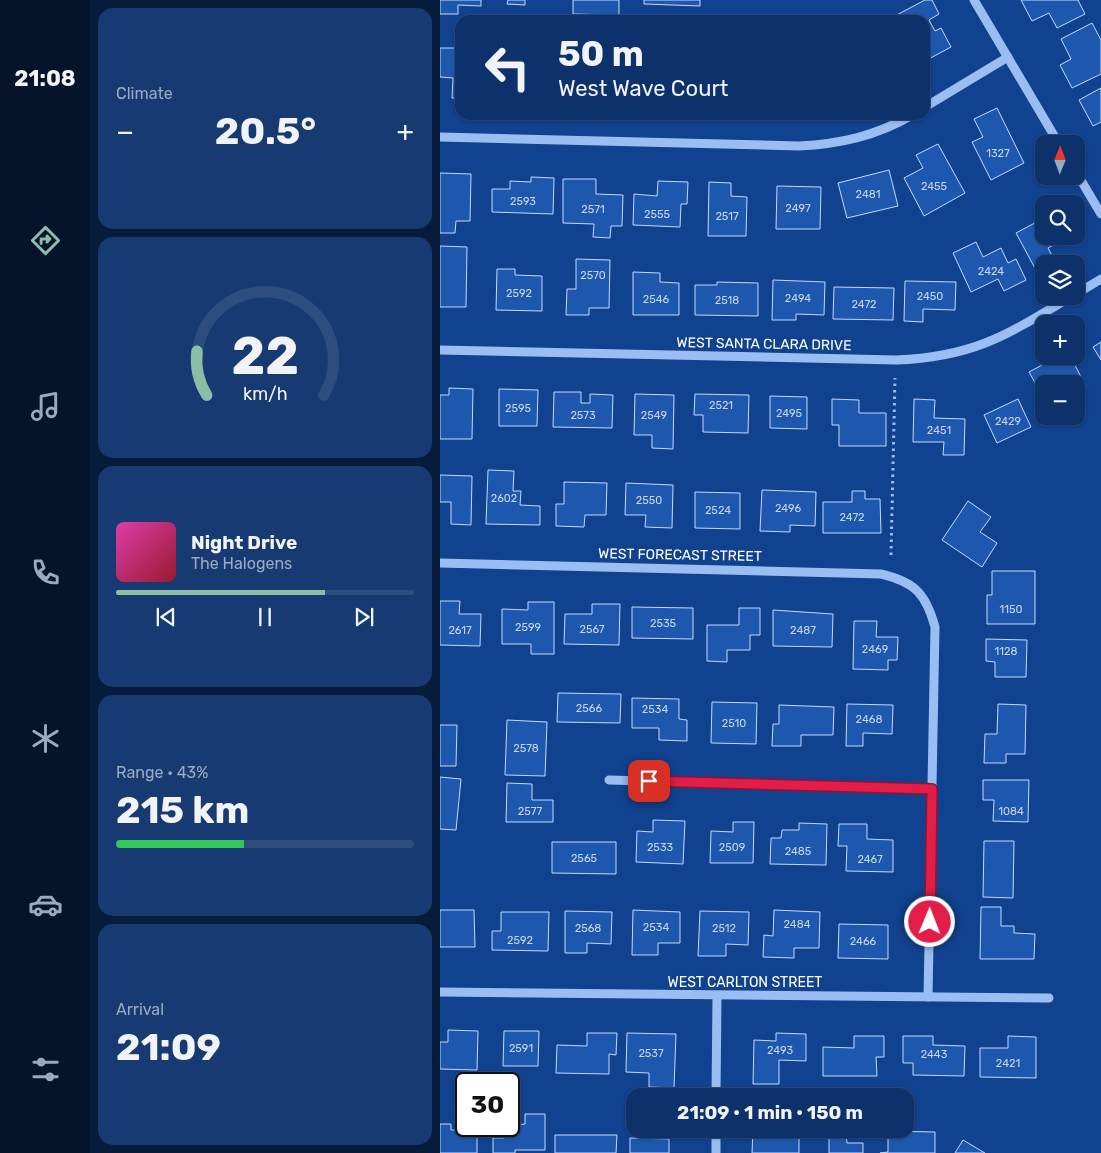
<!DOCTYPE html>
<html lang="en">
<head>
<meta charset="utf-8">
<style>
  :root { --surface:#0d326b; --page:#163a71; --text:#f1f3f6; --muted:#9aaac1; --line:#2d4d7e; --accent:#8abfa5 }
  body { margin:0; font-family:Rubik,sans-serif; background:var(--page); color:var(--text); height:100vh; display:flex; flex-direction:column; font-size:19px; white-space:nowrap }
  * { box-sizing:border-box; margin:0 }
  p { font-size:16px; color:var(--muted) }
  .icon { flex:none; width:28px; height:28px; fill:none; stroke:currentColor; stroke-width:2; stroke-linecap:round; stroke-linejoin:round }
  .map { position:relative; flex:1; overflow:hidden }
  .sheet { display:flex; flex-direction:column; gap:8px; padding:8px; background:#071c3b; width:350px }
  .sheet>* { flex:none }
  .hud { position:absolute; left:15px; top:15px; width:475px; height:105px; border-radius:15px; box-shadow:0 1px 4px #0004,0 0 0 1px var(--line); background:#0d326b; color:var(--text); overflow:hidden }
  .needle { width:32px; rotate:1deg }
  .buttons { position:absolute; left:595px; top:135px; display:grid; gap:10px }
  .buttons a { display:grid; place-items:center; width:50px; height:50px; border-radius:10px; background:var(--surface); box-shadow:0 1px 4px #0004,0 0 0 1px var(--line); font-size:25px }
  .speed { position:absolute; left:15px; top:1072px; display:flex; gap:10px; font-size:25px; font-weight:700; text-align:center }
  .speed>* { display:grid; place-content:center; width:65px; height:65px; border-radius:50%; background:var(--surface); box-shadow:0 1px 4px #0004,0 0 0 1px var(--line); line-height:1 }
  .speed .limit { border:2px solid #111; border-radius:8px; background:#fff; color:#111 }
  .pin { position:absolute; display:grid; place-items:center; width:42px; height:42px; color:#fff; margin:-21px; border-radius:10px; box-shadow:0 2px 8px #0006 }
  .me { position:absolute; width:55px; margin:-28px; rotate:1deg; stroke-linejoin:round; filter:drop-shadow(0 0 4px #0008) }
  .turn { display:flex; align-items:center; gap:18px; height:105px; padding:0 20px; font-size:22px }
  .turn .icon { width:65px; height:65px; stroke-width:2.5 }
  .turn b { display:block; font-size:35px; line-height:42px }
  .big { font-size:38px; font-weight:700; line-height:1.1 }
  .sheet .card { flex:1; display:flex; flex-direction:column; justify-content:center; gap:8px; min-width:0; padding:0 18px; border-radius:15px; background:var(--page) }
  .sheet .dial { align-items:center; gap:0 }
  .dial svg { height:130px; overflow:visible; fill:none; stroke:var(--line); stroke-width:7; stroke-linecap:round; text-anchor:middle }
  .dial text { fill:var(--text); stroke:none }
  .song { display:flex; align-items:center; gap:15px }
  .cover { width:60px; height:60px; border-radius:8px; background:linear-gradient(135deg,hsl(320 70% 55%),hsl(350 70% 35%)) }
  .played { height:5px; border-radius:2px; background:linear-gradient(90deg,var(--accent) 70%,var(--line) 70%) }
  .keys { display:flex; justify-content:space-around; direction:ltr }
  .heat { display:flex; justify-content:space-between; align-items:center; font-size:28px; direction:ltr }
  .charge { height:8px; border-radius:4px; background:linear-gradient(90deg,#34c759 43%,var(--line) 0) }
  .trip { position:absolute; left:186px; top:1088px; width:288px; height:50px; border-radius:15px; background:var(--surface); box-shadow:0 1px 4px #0004,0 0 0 1px var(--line); font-weight:700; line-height:50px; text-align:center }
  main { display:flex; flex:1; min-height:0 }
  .tab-bar { display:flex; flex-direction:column; width:90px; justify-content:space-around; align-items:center; background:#05142b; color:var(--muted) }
  .tab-bar .icon { width:35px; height:35px }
  .tab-bar .active { color:var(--accent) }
  .tab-bar b { font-size:22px; color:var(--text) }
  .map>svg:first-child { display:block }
  .building { fill:#1e58ae; stroke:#c2dafd }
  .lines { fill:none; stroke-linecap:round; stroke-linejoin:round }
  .path { stroke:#9bbef2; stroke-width:3; stroke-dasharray:2.5 4; stroke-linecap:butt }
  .minor { stroke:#9bbef2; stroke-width:9 }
  .route-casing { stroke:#92132f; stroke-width:12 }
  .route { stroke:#e11d48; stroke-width:9 }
  .labels { text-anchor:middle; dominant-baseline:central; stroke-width:5; stroke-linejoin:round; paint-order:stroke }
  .number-label { font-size:11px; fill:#c7d5eb }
  .street-label { font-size:14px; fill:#fff; stroke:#11428f }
</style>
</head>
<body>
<main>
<nav class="tab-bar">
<b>21:08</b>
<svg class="icon active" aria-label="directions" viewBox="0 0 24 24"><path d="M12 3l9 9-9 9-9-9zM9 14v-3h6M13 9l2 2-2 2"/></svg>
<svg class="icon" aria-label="music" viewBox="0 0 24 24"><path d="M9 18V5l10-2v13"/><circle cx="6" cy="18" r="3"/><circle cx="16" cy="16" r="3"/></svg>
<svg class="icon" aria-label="phone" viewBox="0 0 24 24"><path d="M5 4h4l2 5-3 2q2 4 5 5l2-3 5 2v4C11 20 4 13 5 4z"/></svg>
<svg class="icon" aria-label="climate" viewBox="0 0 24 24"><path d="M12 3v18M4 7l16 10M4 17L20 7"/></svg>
<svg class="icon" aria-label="car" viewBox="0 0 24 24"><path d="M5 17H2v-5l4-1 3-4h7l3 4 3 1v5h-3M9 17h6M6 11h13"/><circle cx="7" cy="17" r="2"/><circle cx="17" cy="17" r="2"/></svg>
<svg class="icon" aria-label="filters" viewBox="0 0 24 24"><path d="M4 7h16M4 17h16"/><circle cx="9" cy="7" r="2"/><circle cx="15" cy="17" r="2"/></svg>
</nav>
<section class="sheet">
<div class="card"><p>Climate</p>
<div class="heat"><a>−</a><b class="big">20.5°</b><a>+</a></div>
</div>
<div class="card dial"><svg viewBox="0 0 100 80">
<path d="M14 69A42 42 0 1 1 86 69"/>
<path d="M14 69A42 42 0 0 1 8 42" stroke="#8abfa5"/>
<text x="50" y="56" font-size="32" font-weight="700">22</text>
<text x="50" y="72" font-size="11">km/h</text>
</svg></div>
<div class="card">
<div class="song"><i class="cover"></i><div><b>Night Drive</b><p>The Halogens</p></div></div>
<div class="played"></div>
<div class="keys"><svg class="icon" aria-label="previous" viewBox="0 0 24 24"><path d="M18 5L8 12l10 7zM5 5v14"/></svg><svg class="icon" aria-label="pause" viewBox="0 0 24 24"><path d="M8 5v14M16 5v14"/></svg><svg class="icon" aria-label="next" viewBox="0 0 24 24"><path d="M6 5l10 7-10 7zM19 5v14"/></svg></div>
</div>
<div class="card"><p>Range · 43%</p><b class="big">215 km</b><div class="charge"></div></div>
<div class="card"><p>Arrival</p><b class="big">21:09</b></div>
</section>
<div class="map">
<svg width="661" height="1153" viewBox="0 0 661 1153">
  <rect width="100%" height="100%" fill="#11428f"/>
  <g class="building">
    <path d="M0,0H41V6L18,5V14H0Z"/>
    <path d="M68,0H85V5L67,4Z"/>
    <path d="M133,0H179V15L133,14Z"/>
    <path d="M204,0H260V6L204,4Z"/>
    <path d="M485,0H492L499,14L489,20L495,31L501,28L511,47L485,61V20L449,19Z"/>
    <path d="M581,0H638L645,14L617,28L609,13L592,21Z"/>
    <path d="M652,23L661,40V74L632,88L620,65L631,59L621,39Z"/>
    <path d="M0,48H20V98H12L13,78L0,77Z"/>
    <path d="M661,88V122L653,126L639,100Z"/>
    <path d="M557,108L584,163L551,180L532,142L543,137L534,119Z"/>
    <path d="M498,144L525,193L484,216L464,178L483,168L476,155Z"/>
    <path d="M449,170L458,206L407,218L398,183Z"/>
    <path d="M0,173L31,174L30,221H16L15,233H0Z"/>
    <path d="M91,177L114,178L113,214L52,212V189H70V181L91,182Z"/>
    <path d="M123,179H156V194L183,195L182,226H171L170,238L153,237L154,224L123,223Z"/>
    <path d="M218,181L248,182L247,204H241L240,227L193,225L194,194L217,196Z"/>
    <path d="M269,182L291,183V196L307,197L306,236H268Z"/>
    <path d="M337,186L381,187L380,229H336Z"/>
    <path d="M604,218V236H630L608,248L616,263L604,264V269L597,272L576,233Z"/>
    <path d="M536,242L543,257L561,248L568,263L576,259L586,280L564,291L558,279L531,292L513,253Z"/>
    <path d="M0,246L27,247L26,307H0Z"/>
    <path d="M136,259L170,260L169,308H149V315H126L127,289H136Z"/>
    <path d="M57,269H75V275L102,276V311L56,310Z"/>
    <path d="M193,272L220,273V282L239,283V315H193Z"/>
    <path d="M333,280L385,282L384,315L356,314V320H332Z"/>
    <path d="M465,281L516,282L515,310L483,309V322L464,321Z"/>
    <path d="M277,282L318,283V316L255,315V285H277Z"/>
    <path d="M394,287L454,288L453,320L393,319Z"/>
    <path d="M661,342V360L653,347Z"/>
    <path d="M619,356H630L646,386L636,391V384H604V399L589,372Z"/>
    <path d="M9,388L33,389L32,439H0V395H9Z"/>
    <path d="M59,389L98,390L97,426H59Z"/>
    <path d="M114,392H141V403H150V394L173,395L172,428L113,427Z"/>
    <path d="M195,394L234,395L233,449L212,448V435H194Z"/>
    <path d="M255,394L309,395L308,433L263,432V415H254Z"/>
    <path d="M330,396L367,397V429L330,428Z"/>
    <path d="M392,399L419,400V413H446V446H399V425H392Z"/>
    <path d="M474,399L495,400L494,418L525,419L524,455H503L504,442H473Z"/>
    <path d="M578,399L591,427L557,443L544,415Z"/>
    <path d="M48,470L74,471L73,491H81L80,505L100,506V525L46,524Z"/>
    <path d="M0,475L32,476L31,525L11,524V502H0Z"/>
    <path d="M124,482L167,483L166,515H145L144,527L116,526V504H124Z"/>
    <path d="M186,483L233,485L232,528L205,527L206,515H185Z"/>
    <path d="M322,490L376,492L375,526L350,525V532L320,531Z"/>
    <path d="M412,491H425V499H440L441,533H383V502H412Z"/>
    <path d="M255,492L300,493V529L255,528Z"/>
    <path d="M528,501L551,517L540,532L557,543L542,567L502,540Z"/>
    <path d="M552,571H595V624H547V595H552Z"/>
    <path d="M0,601H20L19,614H41L40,646L0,645Z"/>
    <path d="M88,602H114V654H91V644H62V609L88,610Z"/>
    <path d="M152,604H180L179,645L124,644L125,614H152Z"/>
    <path d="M192,607L253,608V639L192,638Z"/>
    <path d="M299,608H320V635H310V650H287V662L267,661V625H299Z"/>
    <path d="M333,610L393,614L392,647L333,646Z"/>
    <path d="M414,621H437L436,637H458L457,660H448V670L413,669Z"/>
    <path d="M546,639L587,640L586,677H555V662L546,661Z"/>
    <path d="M118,693L181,694L180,723L117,722Z"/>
    <path d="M192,698L239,699V719L247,720V741L219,740V728H192Z"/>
    <path d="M272,702L317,703L316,744L271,743Z"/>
    <path d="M407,704L453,705L452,734L423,733V746H406Z"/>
    <path d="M558,704L586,705L585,754H566V763H544L545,734H557Z"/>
    <path d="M339,705L394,707L393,735H361V746H332L333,724H339Z"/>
    <path d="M67,720L107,722L105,776L65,775Z"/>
    <path d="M0,725H17L16,766H0Z"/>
    <path d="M0,777L21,779L16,830L0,829Z"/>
    <path d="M543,780H589L588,822L553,821L554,800H543Z"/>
    <path d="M67,783L92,784V800H113V822H66Z"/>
    <path d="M213,820L245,821L243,864L196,862L197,831L213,832Z"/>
    <path d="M293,822H314L313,863H270L271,831L293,832Z"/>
    <path d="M359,823L387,824L386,865L330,864L331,838H341L342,830H359Z"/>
    <path d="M399,824H427V839L453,840V872L406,871L407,846H398Z"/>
    <path d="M544,841H574L573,898L543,897Z"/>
    <path d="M112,842H176V874L112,873Z"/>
    <path d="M541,907H561V926H574V933L595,934L594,959H540Z"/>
    <path d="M0,910H34L35,947H0Z"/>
    <path d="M193,910L240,912V943H218V955H192Z"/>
    <path d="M334,910L380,912L379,948H354V958L323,957L324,935L333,936Z"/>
    <path d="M125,911L172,912L171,944L147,943V953H125Z"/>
    <path d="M260,911L309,912L308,945L286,944V956H258Z"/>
    <path d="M61,912H109L108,951L52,950V931H61Z"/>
    <path d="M399,924L448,925V959L398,958Z"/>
    <path d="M8,1030L38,1031L37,1070L0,1069V1042H8Z"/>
    <path d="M64,1031H99L98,1066H63Z"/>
    <path d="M147,1033H177L176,1055L169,1054V1074L116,1073L117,1045L147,1046Z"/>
    <path d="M187,1033L236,1034L234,1088L209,1087V1073L186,1072Z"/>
    <path d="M336,1033L366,1034V1061L339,1060V1084H313L314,1040L336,1041Z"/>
    <path d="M414,1036H444V1057H436L437,1076H383V1047L414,1048Z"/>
    <path d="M463,1036H493V1045L525,1046L524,1076L473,1075V1063H463Z"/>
    <path d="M568,1036L596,1037V1078L540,1077V1048H568Z"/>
    <path d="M85,1114H105V1150H75V1153H53V1138H64V1126L85,1124Z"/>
    <path d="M0,1124H11V1130H37V1153H0Z"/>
    <path d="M313,1129H359V1153H312Z"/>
    <path d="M448,1131L495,1132V1153H440L448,1152Z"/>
    <path d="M389,1132L406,1133L407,1143H423V1153H389Z"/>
    <path d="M115,1135H177L176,1153H115Z"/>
    <path d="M190,1138L229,1139V1153H190Z"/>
    <path d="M523,1140L545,1153H515Z"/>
  </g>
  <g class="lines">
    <path class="path" d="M451,555L455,378"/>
    <g class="minor">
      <path d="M534,0L619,144"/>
      <path d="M485,107L568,57"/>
      <path d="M0,137L359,146C400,144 436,136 472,115"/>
      <path d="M636,172L661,214"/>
      <path d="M636,294L661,279"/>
      <path d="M0,350L456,360C534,357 567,335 632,296"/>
      <path d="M0,563L441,574C475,582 486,594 495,627L488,997"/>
      <path d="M169,780L492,789"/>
      <path d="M0,992L609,998"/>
      <path d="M276,1096L277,996"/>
      <path d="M276,1153V1129"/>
    </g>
  </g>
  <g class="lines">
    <defs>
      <path id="route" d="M209,781L492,789L490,922"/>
    </defs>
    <use href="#route" class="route-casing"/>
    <use href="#route" class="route"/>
  </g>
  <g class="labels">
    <g class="number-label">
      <text x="558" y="153">1327</text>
      <text x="494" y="186">2455</text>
      <text x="428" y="194">2481</text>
      <text x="83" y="201">2593</text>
      <text x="358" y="208">2497</text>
      <text x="153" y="209">2571</text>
      <text x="217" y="214">2555</text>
      <text x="287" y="216">2517</text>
      <text x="551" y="271">2424</text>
      <text x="153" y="275">2570</text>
      <text x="79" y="293">2592</text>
      <text x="490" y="296">2450</text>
      <text x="358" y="298">2494</text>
      <text x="216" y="299">2546</text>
      <text x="287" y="300">2518</text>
      <text x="424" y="304">2472</text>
      <text x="281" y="405">2521</text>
      <text x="78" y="408">2595</text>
      <text x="349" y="413">2495</text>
      <text x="143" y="415">2573</text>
      <text x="214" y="415">2549</text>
      <text x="568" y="421">2429</text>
      <text x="499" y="430">2451</text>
      <text x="64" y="498">2602</text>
      <text x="209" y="500">2550</text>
      <text x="348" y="508">2496</text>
      <text x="278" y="510">2524</text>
      <text x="412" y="517">2472</text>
      <text x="571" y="609">1150</text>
      <text x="223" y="623">2535</text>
      <text x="88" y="627">2599</text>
      <text x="152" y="629">2567</text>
      <text x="20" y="630">2617</text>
      <text x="363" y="630">2487</text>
      <text x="435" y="649">2469</text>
      <text x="566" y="651">1128</text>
      <text x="149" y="708">2566</text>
      <text x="215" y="709">2534</text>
      <text x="429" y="719">2468</text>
      <text x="294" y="723">2510</text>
      <text x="86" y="748">2578</text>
      <text x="90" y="811">2577</text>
      <text x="571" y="811">1084</text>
      <text x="220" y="847">2533</text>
      <text x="292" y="847">2509</text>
      <text x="358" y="851">2485</text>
      <text x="144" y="858">2565</text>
      <text x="430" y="859">2467</text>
      <text x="357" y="924">2484</text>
      <text x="216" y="927">2534</text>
      <text x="148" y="928">2568</text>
      <text x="284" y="928">2512</text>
      <text x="80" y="940">2592</text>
      <text x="423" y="941">2466</text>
      <text x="81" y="1048">2591</text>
      <text x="340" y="1050">2493</text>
      <text x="211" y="1053">2537</text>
      <text x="494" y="1054">2443</text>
      <text x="568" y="1063">2421</text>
    </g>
    <g class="street-label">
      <text transform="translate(324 344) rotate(1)">WEST SANTA CLARA DRIVE</text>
      <text transform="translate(240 555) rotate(1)">WEST FORECAST STREET</text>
      <text x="305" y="982">WEST CARLTON STREET</text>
    </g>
  </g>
</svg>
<div class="buttons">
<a><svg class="needle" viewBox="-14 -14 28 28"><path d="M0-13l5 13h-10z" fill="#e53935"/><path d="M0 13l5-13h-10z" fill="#9aaac1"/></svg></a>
<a><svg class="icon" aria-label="search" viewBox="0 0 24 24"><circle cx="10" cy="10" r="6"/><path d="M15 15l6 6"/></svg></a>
<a><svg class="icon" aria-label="layers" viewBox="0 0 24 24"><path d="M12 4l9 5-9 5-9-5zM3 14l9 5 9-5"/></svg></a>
<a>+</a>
<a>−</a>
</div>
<div class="speed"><div class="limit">30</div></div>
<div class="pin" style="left:209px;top:781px;background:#d93025"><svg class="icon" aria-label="arrive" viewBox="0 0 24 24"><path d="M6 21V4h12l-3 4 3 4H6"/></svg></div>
<svg class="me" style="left:490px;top:922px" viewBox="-20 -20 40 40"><circle r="17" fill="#e11d48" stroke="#fff" stroke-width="3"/><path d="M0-11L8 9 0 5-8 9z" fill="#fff"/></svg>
<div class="trip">21:09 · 1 min · 150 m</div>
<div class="hud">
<div class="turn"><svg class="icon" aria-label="left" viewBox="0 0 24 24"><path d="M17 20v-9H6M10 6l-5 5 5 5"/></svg><div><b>50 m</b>West Wave Court</div></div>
</div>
</div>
</main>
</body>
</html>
